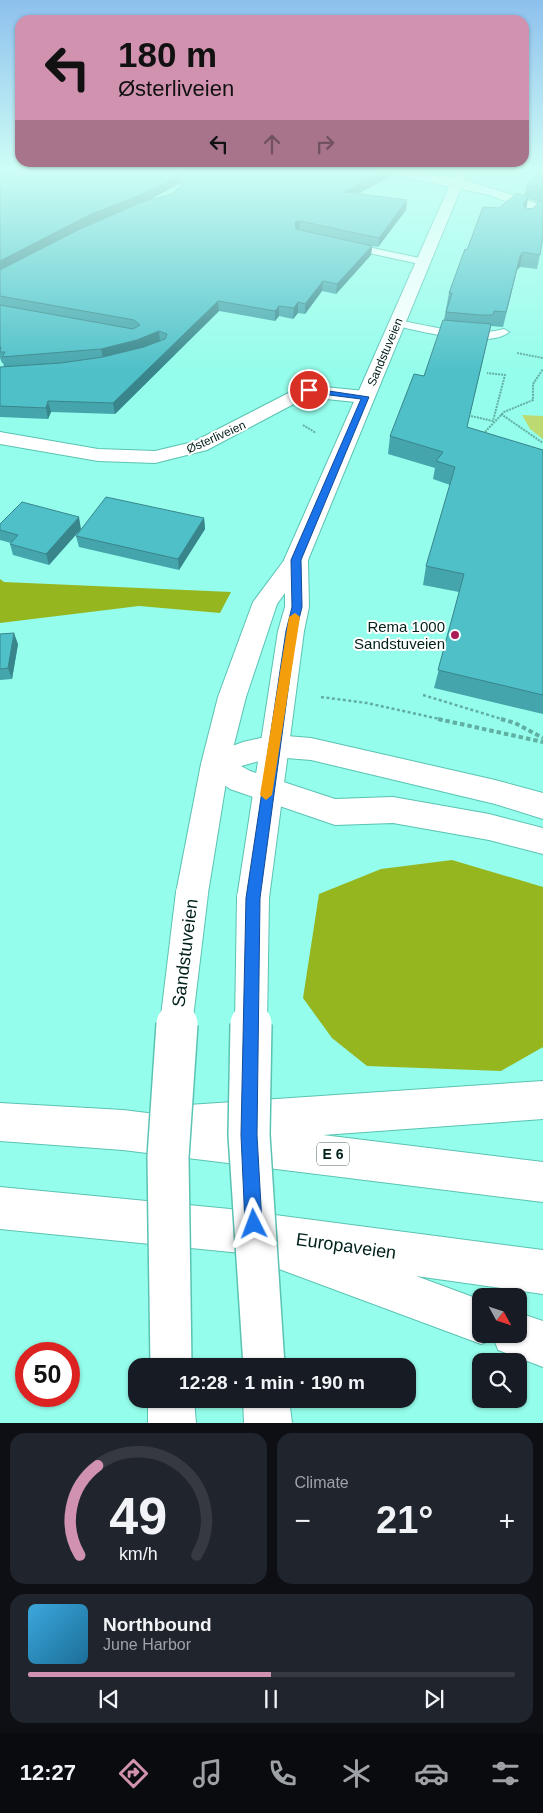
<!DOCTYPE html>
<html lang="en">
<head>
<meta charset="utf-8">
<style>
  :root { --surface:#171b24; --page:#20242c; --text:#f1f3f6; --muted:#9ea1a6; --line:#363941; --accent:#d192af }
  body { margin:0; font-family:Helvetica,sans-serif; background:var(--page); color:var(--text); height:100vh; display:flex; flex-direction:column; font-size:19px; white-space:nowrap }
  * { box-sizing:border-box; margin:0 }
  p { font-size:16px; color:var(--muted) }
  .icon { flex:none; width:28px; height:28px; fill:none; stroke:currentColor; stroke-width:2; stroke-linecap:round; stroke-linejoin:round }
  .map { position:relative; height:1423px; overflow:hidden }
  .sheet { display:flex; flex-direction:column; gap:10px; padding:10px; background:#0d0f14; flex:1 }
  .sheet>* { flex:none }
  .guide { position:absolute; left:15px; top:15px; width:514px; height:152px; border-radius:15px; box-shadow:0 1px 4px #0004; background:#d192af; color:#111; overflow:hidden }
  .needle { width:32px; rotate:130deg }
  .fabs { position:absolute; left:472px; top:1288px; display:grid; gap:10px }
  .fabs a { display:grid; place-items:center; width:55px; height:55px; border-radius:10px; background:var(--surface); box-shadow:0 1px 4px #0004; font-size:25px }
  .speed { position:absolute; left:15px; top:1342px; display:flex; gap:10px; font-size:25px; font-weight:700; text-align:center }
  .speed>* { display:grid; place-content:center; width:65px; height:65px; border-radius:50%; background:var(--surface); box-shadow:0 1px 4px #0004; line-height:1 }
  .speed .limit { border:8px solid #d22; background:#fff; color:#111 }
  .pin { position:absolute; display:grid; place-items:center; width:42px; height:42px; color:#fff; margin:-21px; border:2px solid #fff; border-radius:50%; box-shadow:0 1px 5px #0007 }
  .me { position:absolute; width:55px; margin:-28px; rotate:357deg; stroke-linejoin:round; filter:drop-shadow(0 0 4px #0008) }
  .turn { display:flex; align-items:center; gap:18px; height:105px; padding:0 20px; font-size:22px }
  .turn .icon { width:65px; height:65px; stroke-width:2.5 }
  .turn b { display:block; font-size:35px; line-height:42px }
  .lanes { display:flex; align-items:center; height:48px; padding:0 20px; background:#0003; justify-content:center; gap:25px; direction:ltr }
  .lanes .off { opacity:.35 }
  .big { font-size:38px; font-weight:700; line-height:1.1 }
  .sheet .card { flex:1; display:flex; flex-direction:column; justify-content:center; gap:8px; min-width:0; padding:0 18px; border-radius:15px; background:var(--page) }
  .sheet .dial { align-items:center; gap:0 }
  .dial svg { height:130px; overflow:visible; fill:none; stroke:var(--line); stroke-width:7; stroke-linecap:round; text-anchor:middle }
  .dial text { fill:var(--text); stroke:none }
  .song { display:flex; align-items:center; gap:15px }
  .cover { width:60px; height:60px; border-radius:8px; background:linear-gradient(135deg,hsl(200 70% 55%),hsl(200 70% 35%)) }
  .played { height:5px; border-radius:2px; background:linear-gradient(90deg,var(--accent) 50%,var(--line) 50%) }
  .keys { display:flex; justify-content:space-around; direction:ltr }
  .heat { display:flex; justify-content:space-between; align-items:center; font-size:28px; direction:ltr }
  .sheet .tiles { flex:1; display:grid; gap:10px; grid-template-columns:1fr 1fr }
  .card:last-child { grid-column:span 2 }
  .trip { position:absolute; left:128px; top:1358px; width:288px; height:50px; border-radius:15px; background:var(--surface); box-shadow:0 1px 4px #0004; font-weight:700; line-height:50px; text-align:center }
  .tabs { display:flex; height:80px; justify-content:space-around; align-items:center; background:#090b0e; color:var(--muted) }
  .tabs .icon { width:35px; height:35px }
  .tabs .active { color:var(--accent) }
  .tabs b { font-size:22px; color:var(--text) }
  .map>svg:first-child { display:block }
  .green { fill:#bdda72 }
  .forest { fill:#96b61f }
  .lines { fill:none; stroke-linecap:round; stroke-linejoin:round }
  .service-casing { stroke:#5ac3b3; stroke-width:2 }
  .minor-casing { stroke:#5ac3b3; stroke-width:2 }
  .tertiary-casing { stroke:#5ac3b3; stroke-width:2 }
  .secondary-casing { stroke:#5ac3b3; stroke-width:2 }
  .trunk-casing { stroke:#5ac3b3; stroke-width:2 }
  .path-far2 { stroke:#60afa2; stroke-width:2; stroke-dasharray:2 1; stroke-linecap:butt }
  .path-far1 { stroke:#60afa2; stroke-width:2.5; stroke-dasharray:3 2.5; stroke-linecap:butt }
  .path { stroke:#60afa2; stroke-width:4; stroke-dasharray:4.5 3; stroke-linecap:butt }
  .service { fill:#fff; fill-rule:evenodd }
  .minor { fill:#fff; fill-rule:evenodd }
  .tertiary { fill:#fff; fill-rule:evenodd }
  .secondary { fill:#fff; fill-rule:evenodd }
  .trunk { fill:#fff; fill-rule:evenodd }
  .secondary-bridge-far1-casing { stroke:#5ac3b3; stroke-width:34; stroke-linecap:butt }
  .secondary-bridge-casing { stroke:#5ac3b3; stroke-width:44; stroke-linecap:butt }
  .secondary-bridge-far1 { stroke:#fff; stroke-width:32 }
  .secondary-bridge { stroke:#fff; stroke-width:41 }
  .wall { fill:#45a5ac; fill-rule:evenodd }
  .shaded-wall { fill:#38868c }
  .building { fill:#50c0c8; stroke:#38868c }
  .route { fill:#1a73e8; stroke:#114b97 }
  .slow { fill:#f59e0b }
  .poi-dot { fill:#aa1b58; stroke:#fff; stroke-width:2 }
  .labels { text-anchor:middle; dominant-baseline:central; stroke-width:4; stroke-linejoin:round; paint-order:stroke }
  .far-street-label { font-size:12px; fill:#00201b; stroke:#fff }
  .shield { fill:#fff; stroke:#4c635f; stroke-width:1 }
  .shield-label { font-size:14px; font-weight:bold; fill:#00201b }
  .poi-label { font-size:15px; fill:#00201b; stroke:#fff; text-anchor:end }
  .near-street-label { font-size:18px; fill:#00201b; stroke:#fff }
</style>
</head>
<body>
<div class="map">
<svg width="543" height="1423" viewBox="0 0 543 1423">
  <rect width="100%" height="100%" fill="#95fdeb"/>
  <path class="green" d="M522,415L543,416V439L530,429Z"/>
  <g class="forest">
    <path d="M0,579L4,582L231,592L220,613L139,606L0,623Z"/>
    <path d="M452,860L543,887V1047L501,1071L367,1066L332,1038L303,998L319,894L381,869Z"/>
  </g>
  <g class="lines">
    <defs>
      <g id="service">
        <path d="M349,243L424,259L429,262L424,265L346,248L344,246Z"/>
        <path d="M397,320C432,326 469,338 504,329L509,332C491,349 417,331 393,325L392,323Z"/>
      </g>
      <g id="minor">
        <path d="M390,171C435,168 500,190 543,206V215L489,195L396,175Z"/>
        <path d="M304,385L365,391L372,393L374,397L372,401L365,403L307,397L207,450L155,463L98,461L0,444V432L98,449L155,451L193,442Z"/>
      </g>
      <path id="tertiary" d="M456,171H468L308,560L304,565L296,568L288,565L284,560Z"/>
      <g id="secondary">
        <path d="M296,552L304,555L308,560L309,607L304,631L269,898L265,909L253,913L241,909L237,898L278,631L285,607V593L277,604L246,697L229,764L208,893L204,903L192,908L180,903L176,893L201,764L218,697L253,602L288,555Z"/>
        <path d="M148,1399H194L196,1423H148Z"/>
        <path d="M243,1399H289L292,1423H244Z"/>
      </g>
      <g id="trunk">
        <path d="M274,735L311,738L495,780L543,793V819L495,804L311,760L274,757L241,766L250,771L335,799L393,797L489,814L543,828V854L489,840L393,823L335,825L230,789L205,772L201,764L205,756L243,742Z"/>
        <path d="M543,1081V1119L323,1135L543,1162V1202L123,1150L0,1141V1103L123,1110L172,1116L174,1111L188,1105Z"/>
        <path d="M0,1187L230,1209L543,1250V1294L416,1276L481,1300V1334H519V1313L543,1321V1367L498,1350L494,1339L481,1344L279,1269L264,1263L261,1255L0,1229Z"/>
      </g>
    </defs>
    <use href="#service" class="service-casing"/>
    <use href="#minor" class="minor-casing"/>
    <use href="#tertiary" class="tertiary-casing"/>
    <use href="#secondary" class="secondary-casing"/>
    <use href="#trunk" class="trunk-casing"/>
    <g class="path-far2">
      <path d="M517,353L543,358"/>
      <path d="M501,414L543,443"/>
      <path d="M471,416L493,421L505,375L487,373"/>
      <path d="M303,425L316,433"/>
      <path d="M483,434L504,412L533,400V384L543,369"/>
    </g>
    <g class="path-far1">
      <path d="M423,695L505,720"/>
      <path d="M321,697L367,703L444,720"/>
    </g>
    <g class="path">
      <path d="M438,719L543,742"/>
      <path d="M501,719L515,723L543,738"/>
    </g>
    <use href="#service" class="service"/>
    <use href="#minor" class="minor"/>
    <use href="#tertiary" class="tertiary"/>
    <use href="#secondary" class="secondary"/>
    <use href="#trunk" class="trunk"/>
    <defs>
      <g id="secondary-bridge-far1">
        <path d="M176,1025L192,893"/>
        <path d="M251,1025L253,898"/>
      </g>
      <g id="secondary-bridge">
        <path d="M251,1024L249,1135L264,1366"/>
        <path d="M171,1366L168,1157L177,1024"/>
      </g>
    </defs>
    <use href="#secondary-bridge-far1" class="secondary-bridge-far1-casing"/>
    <use href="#secondary-bridge" class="secondary-bridge-casing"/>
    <use href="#secondary-bridge-far1" class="secondary-bridge-far1"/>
    <use href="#secondary-bridge" class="secondary-bridge"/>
  </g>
  <g class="wall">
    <path d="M0,171H394L393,175L358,194L407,200L406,210L378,247L372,246L371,255L336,294L322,291L305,314L298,313L293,319L279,316L275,321L219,311L115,414L51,412L48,419L0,417V367H4L3,363H2L0,358ZM179,184L181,185L172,194L149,200Z"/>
    <path d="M543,171V235L540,255L537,269L520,267L517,270L503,327L491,326L467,427L543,450V714L434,688L459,592L423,585L426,566L450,485L433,479L435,468L388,454L390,436L424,376L444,320L449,293L467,250L499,208L524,196L527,184ZM528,199L538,202L534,208L526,209Z"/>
    <path d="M204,518L205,529L179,570L79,547L76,536Z"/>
    <path d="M0,524L81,529L49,565L13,555L10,544L11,543L0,540Z"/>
    <path d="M0,634L18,644L12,679L0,680Z"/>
  </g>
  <g class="shaded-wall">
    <path d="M386,171H394L393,175L344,201V192Z"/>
    <path d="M178,176L179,184L144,203L92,223L0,272V261L91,214Z"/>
    <path d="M528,197L526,211L523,204Z"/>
    <path d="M407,200L406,210L378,247L379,238Z"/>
    <path d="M300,221L299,230L294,232L295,222Z"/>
    <path d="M372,246L371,255L336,294L337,284Z"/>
    <path d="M523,252L520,267L517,270L503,327L520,256Z"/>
    <path d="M323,281L322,291L305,314V304Z"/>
    <path d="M218,301L219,311L115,414L113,403Z"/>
    <path d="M298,302V313L293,319L294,308Z"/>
    <path d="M279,306V316L275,321V311Z"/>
    <path d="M159,331L160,341L138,350L103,359L101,349Z"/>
    <path d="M48,401L51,412L48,419L46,408Z"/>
    <path d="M79,517L81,529L49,565L46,554Z"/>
    <path d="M204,518L205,529L179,570L178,559Z"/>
    <path d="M14,633L18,644L12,679L8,668Z"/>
  </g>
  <g class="building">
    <path d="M0,171H386L344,192L407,200L379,238L300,221L295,222L296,229L372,246L337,284L323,281L305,304L298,302L294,308L279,306L275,311L218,301L113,403L48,401L46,408L0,406V367L61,363L103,357L144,347L165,339L167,334L159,331L137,340L101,349L2,357L5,352H0L1,347H0V305L133,329L140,325L134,320L0,296V270L76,231L142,202L172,194L188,178L178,176L143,194L91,214L0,261Z"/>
    <path d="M542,171H543V190L527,184Z"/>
    <path d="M517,193L528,197L523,204L526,209L534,208L539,201L543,202V235L540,255L523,252L520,256L506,312L494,311L493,315H480L446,312L452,293H449L465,249L467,250L483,207L499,208Z"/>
    <path d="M443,320L491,324L467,427L543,450V695L438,670L464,574L426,566L455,467L436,461L443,452L390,436L414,374L424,376Z"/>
    <path d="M106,497L204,518L178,559L76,536Z"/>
    <path d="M22,502L79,517L46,554L10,544L18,535L0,530V524Z"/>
    <path d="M14,633L8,668L0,669V634Z"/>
  </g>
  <linearGradient id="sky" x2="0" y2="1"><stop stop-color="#8dc0ed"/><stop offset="0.46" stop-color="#cffef6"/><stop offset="1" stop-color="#cffef6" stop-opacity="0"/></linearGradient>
  <rect width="543" height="370" fill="url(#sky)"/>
  <path class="route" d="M309,388L369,397L301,560L302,607L296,631L260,898L257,1135L262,1224L260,1230L254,1232L248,1230L245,1224L241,1135L246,898L286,631L292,607L291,560L361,399L306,392V388Z"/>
  <path class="slow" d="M295,613L300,617L272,795L266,800L260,795L289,617Z"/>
  <circle class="poi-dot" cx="455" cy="635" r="5"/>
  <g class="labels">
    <g class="far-street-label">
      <text transform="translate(385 352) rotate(-67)">Sandstuveien</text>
      <text transform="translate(216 437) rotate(-24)">Østerliveien</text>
    </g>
    <rect class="shield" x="317" y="1142.5" width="32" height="23" rx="4"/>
    <g class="shield-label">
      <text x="333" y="1154">E 6</text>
    </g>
    <g class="poi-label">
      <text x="445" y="626">Rema 1000<tspan x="445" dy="17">Sandstuveien</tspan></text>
    </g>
    <g class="near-street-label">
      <text transform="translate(185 953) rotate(-83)">Sandstuveien</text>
      <text transform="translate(346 1246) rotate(8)">Europaveien</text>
    </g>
  </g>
</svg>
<div class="fabs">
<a><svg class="needle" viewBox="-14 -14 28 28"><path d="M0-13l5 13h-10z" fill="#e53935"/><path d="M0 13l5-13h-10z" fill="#9ea1a6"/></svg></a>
<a><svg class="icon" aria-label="search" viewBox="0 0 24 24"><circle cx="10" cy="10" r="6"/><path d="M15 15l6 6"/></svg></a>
</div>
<div class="speed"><div class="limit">50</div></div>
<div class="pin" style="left:309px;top:390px;background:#d93025"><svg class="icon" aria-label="arrive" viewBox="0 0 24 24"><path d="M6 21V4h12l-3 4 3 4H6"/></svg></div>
<svg class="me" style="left:254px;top:1224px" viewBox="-20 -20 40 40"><path d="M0-17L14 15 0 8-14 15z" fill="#1a73e8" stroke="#fff" stroke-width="4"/></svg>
<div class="trip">12:28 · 1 min · 190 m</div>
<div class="guide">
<div class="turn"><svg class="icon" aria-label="left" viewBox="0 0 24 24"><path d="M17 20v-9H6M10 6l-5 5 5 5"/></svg><div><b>180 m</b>Østerliveien</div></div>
<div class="lanes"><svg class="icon" aria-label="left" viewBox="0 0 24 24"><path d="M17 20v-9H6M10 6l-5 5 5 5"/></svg><svg class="icon off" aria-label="ahead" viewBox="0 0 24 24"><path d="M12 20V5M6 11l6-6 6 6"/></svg><svg class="icon off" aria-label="right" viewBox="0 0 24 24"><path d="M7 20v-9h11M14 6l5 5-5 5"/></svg></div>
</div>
</div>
<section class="sheet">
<div class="tiles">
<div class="card dial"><svg viewBox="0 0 100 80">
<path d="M14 69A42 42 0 1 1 86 69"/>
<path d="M14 69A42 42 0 0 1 25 14" stroke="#d192af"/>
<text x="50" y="56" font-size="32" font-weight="700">49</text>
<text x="50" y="72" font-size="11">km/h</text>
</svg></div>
<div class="card"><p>Climate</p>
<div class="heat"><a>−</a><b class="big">21°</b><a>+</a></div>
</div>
<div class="card">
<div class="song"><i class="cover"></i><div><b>Northbound</b><p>June Harbor</p></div></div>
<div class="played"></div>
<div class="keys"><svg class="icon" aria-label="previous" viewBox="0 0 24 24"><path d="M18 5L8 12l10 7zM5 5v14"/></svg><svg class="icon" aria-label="pause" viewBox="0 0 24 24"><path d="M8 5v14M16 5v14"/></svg><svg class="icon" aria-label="next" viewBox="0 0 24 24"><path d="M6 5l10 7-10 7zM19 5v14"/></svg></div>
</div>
</div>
</section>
<nav class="tabs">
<b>12:27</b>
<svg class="icon active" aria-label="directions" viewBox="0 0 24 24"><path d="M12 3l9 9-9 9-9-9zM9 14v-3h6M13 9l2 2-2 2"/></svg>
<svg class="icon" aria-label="music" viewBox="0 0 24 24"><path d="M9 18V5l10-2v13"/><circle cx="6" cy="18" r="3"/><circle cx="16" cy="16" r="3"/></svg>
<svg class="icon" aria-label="phone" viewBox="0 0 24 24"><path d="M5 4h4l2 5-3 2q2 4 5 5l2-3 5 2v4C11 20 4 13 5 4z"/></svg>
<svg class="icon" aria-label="climate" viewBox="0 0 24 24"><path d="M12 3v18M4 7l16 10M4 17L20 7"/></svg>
<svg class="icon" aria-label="car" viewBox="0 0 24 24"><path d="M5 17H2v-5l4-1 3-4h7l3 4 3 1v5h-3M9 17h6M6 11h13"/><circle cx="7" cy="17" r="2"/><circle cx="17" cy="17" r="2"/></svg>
<svg class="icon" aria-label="filters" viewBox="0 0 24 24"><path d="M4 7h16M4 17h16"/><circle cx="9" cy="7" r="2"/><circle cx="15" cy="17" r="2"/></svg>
</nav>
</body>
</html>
